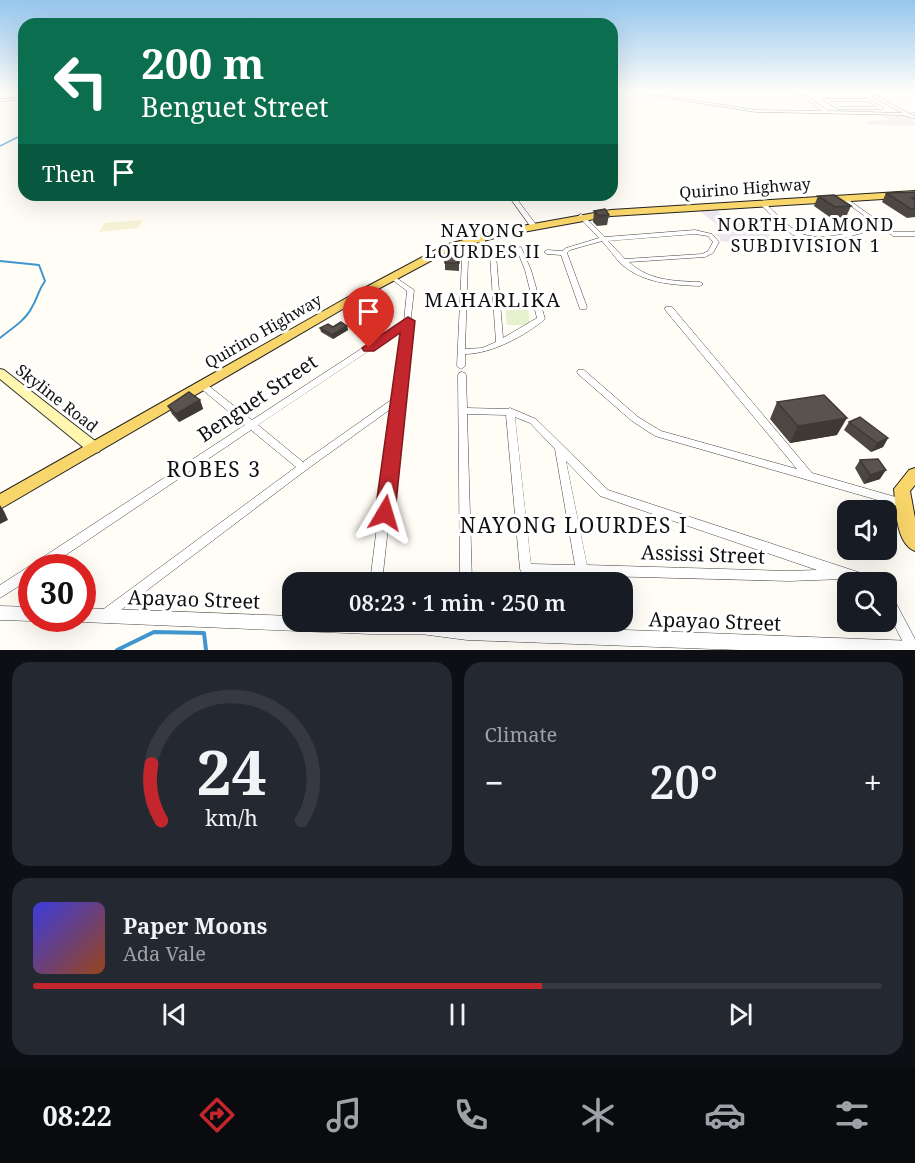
<!DOCTYPE html>
<html lang="en">
<head>
<meta charset="utf-8">
<style>
  :root { --surface:#171b24; --page:#242831; --text:#f1f3f6; --muted:#9ea1a6; --line:#363941; --accent:#c4262e }
  body { margin:0; font-family:"Noto Serif",serif; background:var(--page); color:var(--text); height:100vh; display:flex; flex-direction:column; font-size:22px; white-space:nowrap }
  * { box-sizing:border-box; margin:0 }
  p { font-size:20px; color:var(--muted) }
  .icon { flex:none; width:33px; height:33px; fill:none; stroke:currentColor; stroke-width:2; stroke-linecap:round; stroke-linejoin:round }
  .map { position:relative; height:650px; overflow:hidden }
  .side { display:flex; flex-direction:column; gap:12px; padding:12px; background:#0d0f14; flex:1 }
  .side>* { flex:none }
  .top-card { position:absolute; left:18px; top:18px; width:600px; height:183px; border-radius:18px; box-shadow:0 6px 24px #0002; background:#0b6e4f; color:#fff; overflow:hidden }
  .fabs { position:absolute; left:837px; top:500px; display:grid; gap:12px }
  .fabs a { display:grid; place-items:center; width:60px; height:60px; border-radius:12px; background:var(--surface); box-shadow:0 6px 24px #0002; font-size:30px }
  .speed { position:absolute; left:18px; top:554px; display:flex; gap:12px; font-size:30px; font-weight:700; text-align:center }
  .speed>* { display:grid; place-content:center; width:78px; height:78px; border-radius:50%; background:var(--surface); box-shadow:0 6px 24px #0002; line-height:1 }
  .speed .limit { border:9px solid #d22; background:#fff; color:#111 }
  .pin { position:absolute; display:grid; place-items:center; width:51px; height:51px; color:#fff; margin:-62px -26px; border-radius:50% 50% 50% 0; rotate:-45deg; box-shadow:0 0 6px #0007 }
  .pin .icon { rotate:45deg }
  .me { position:absolute; width:66px; margin:-33px; rotate:7deg; stroke-linejoin:round; filter:drop-shadow(0 0 4px #0008) }
  .turn { display:flex; align-items:center; gap:21px; height:126px; padding:0 24px; font-size:27px }
  .turn .icon { width:78px; height:78px; stroke-width:2.5 }
  .turn b { display:block; font-size:42px; line-height:51px }
  .then { display:flex; align-items:center; height:57px; padding:0 24px; background:#0003; gap:12px; font-size:22px }
  .big { font-size:45px; font-weight:600; line-height:1.1 }
  .side .card { flex:1; display:flex; flex-direction:column; justify-content:center; gap:9px; min-width:0; padding:0 21px; border-radius:18px; background:var(--page) }
  .side .dial { align-items:center; gap:0 }
  .dial svg { height:156px; overflow:visible; fill:none; stroke:var(--line); stroke-width:7; stroke-linecap:round; text-anchor:middle }
  .dial text { fill:var(--text); stroke:none }
  .song { display:flex; align-items:center; gap:18px }
  .cover { width:72px; height:72px; border-radius:9px; background:linear-gradient(135deg,hsl(240 70% 55%),hsl(20 70% 35%)) }
  .played { height:6px; border-radius:3px; background:linear-gradient(90deg,var(--accent) 60%,var(--line) 60%) }
  .keys { display:flex; justify-content:space-around; direction:ltr }
  .heat { display:flex; justify-content:space-between; align-items:center; font-size:33px; direction:ltr }
  .side .tiles { flex:1; display:grid; gap:12px; grid-template-columns:1fr 1fr }
  .card:last-child { grid-column:span 2 }
  .trip { position:absolute; left:282px; top:572px; width:351px; height:60px; border-radius:18px; background:var(--surface); box-shadow:0 6px 24px #0002; font-weight:600; line-height:60px; text-align:center }
  .menu { display:flex; height:96px; justify-content:space-around; align-items:center; background:#090b0e; color:var(--muted) }
  .menu .icon { width:42px; height:42px }
  .menu .selected { color:var(--accent) }
  .menu b { font-size:27px; color:var(--text) }
  .map>svg:first-child { display:block }
  .industrial { fill:#eee6ef }
  .farmland { fill:#f6f3d4 }
  .pitch { fill:#e6f2cf }
  .lines { fill:none; stroke-linecap:round; stroke-linejoin:round }
  .stream-far2 { stroke:#3f96cf; stroke-width:1.5 }
  .stream-far1 { stroke:#3f96cf; stroke-width:2 }
  .stream { stroke:#3f96cf; stroke-width:4 }
  .minor-casing { stroke:#444; stroke-width:1 }
  .tertiary-casing { stroke:#444; stroke-width:1 }
  .secondary-casing { stroke:#333; stroke-width:2 }
  .primary-casing { stroke:#222; stroke-width:2 }
  .minor { fill:#fff; fill-rule:evenodd }
  .tertiary { fill:#fff; fill-rule:evenodd }
  .secondary { fill:#fff6b0; fill-rule:evenodd }
  .primary { fill:#f9d66b; fill-rule:evenodd }
  .wall { fill:#4d4742 }
  .shaded-wall { fill:#3f3936 }
  .building { fill:#5a524d; stroke:#3f3936; stroke-width:1.5 }
  .route { fill:#c4262e; stroke:#7f191e; stroke-width:1.5 }
  .labels { text-anchor:middle; dominant-baseline:central; stroke-width:6; stroke-linejoin:round; paint-order:stroke }
  .street-label { font-size:16px; fill:#111; stroke:#fff }
  .neighbourhood-label { font-size:18px; letter-spacing:1.5px; fill:#111; stroke:#fff }
  .quarter-label { font-size:20px; letter-spacing:1.5px; fill:#111; stroke:#fff }
  .near-street-label { font-size:20px; fill:#111; stroke:#fff }
  .near-neighbourhood-label { font-size:21px; letter-spacing:1.5px; fill:#111; stroke:#fff }
</style>
</head>
<body>
<div class="map">
<svg width="915" height="650" viewBox="0 0 915 650">
  <rect width="100%" height="100%" fill="#fffdf5"/>
  <g class="industrial">
    <path d="M881,115L905,116L915,121V126L870,125L865,121L888,120Z"/>
    <path d="M716,209L727,220L755,221L784,249L720,241V238L715,234L720,227L698,210Z"/>
  </g>
  <path class="farmland" d="M143,220L138,228L99,232L105,223Z"/>
  <path class="pitch" d="M505,306H528L530,325H507Z"/>
  <g class="lines">
    <path class="stream-far2" d="M0,146L24,134"/>
    <path class="stream-far1" d="M0,261L39,265L45,281C37,292 38,298 32,307C26,320 11,329 0,338"/>
    <path class="stream" d="M117,650L154,632L204,633L206,650"/>
    <defs>
      <g id="minor">
        <path d="M24,92V95L16,100H14V98Z"/>
        <path d="M873,95H875L910,114L915,113V115L908,116L873,97Z"/>
        <path d="M825,99H869L884,108L882,109H838L824,101ZM830,101H868L877,107H839Z"/>
        <path d="M843,196L894,232H915V236H893L880,227C855,236 818,247 793,235C786,231 766,210 759,203L764,202C774,211 784,223 795,230C815,245 855,232 876,224L841,199L840,198Z"/>
        <path d="M581,214L583,215L605,237L695,230L712,234L719,242L713,253L705,257L629,262C649,281 675,281 700,282L703,284L700,286C671,285 642,283 620,263C615,257 608,248 602,241L570,250L567,253L587,307L586,309H580L561,255L547,254L544,252L547,250L562,251L566,248L599,238L579,217V215ZM695,234L708,236L713,242L708,251L702,254L625,259L608,241Z"/>
        <path d="M479,236L481,237L495,251L521,247L531,270L545,319C525,336 491,354 465,354V366L461,369L457,366L462,259L463,258L490,252L476,238ZM517,250L525,270L537,318L503,338L496,255ZM490,256L496,342L482,348L465,349L468,260Z"/>
        <path d="M392,275L414,290L402,397L403,399L402,401L382,582H370L392,408L306,470L109,619L105,621L101,619L99,615L101,611L296,467L251,430L48,567H32V578L0,598V585L28,567L33,566L34,563L245,425L199,387L198,385L199,383H205L252,420L404,321L407,291L390,278L389,277ZM403,328L394,398L303,462L258,425Z"/>
        <path d="M666,307H672L812,473L906,500L907,503L906,506L902,507L655,436L632,421L578,374L577,372L578,370H584L638,417L661,431L797,469L666,311L665,309Z"/>
        <path d="M462,372L465,373L466,375L467,408L507,409L510,408L536,419L608,490L870,576L874,578L876,582H854L844,579L789,581L526,574L522,573L520,569L506,415L467,414L472,582H460L458,375L459,373ZM515,417L530,423L555,449L575,565L531,564ZM566,461L600,496L817,570L789,571L587,565Z"/>
        <path d="M886,590L890,592L915,639V650H907L886,609Z"/>
      </g>
      <g id="tertiary">
        <path d="M630,92H638L756,110L822,111L797,92H801L828,111L904,113L915,116V119L903,115L756,112Z"/>
        <path d="M24,98V100L0,101V99Z"/>
        <path d="M508,195H514L537,226L535,227H531Z"/>
        <path d="M0,606L32,607V618H38L32,621L0,620Z"/>
        <path d="M82,608L292,616V621H435L467,624L915,641V650H740L467,640L421,634H371L82,622L77,620L76,618H82Z"/>
      </g>
      <path id="secondary" d="M0,369L4,370L99,444L101,448L99,452L94,453L89,452L0,379Z"/>
      <g id="primary">
        <path d="M915,191V197L611,216L506,235L453,249L365,296L0,509V494L357,292L445,245L505,229L611,210Z"/>
        <path d="M915,468V485L910,491L915,518V551C895,543 896,507 894,489L909,470Z"/>
      </g>
    </defs>
    <use href="#minor" class="minor-casing"/>
    <use href="#tertiary" class="tertiary-casing"/>
    <use href="#secondary" class="secondary-casing"/>
    <use href="#primary" class="primary-casing"/>
    <use href="#minor" class="minor"/>
    <use href="#tertiary" class="tertiary"/>
    <use href="#secondary" class="secondary"/>
    <use href="#primary" class="primary"/>
  </g>
  <g class="wall">
    <path d="M915,192V217L907,218L882,202L886,193Z"/>
    <path d="M818,196L851,206L846,217L831,218L814,206Z"/>
    <path d="M594,211L609,215L607,225L597,226L593,222Z"/>
    <path d="M459,261V271L445,270V263Z"/>
    <path d="M347,326L348,330L333,339L321,332L320,328Z"/>
    <path d="M200,400L203,409L179,422L172,414L168,406Z"/>
    <path d="M777,402L837,435L790,443L770,419Z"/>
    <path d="M849,422L888,438L883,447L871,452L844,430Z"/>
    <path d="M860,460L880,479L864,484L855,468Z"/>
  </g>
  <g class="shaded-wall">
    <path d="M347,326L348,330L333,339L332,335Z"/>
    <path d="M200,400L203,409L179,422L176,414Z"/>
    <path d="M847,418L837,435L790,443L798,426Z"/>
    <path d="M888,438L883,447L871,452L877,443Z"/>
    <path d="M886,470L880,479L864,484L870,475Z"/>
    <path d="M0,505L4,511L8,520L0,524Z"/>
  </g>
  <g class="building">
    <path d="M915,192V198H912L915,200V208L911,209L886,193Z"/>
    <path d="M834,195L851,206L835,207L818,196Z"/>
    <path d="M605,209L609,215L599,216L594,211Z"/>
    <rect x="445" y="254" width="14" height="9"/>
    <path d="M341,322L347,326L332,335L320,328L328,324L333,327Z"/>
    <path d="M189,392L200,400L176,414L168,406Z"/>
    <path d="M824,395L847,418L798,426L777,402Z"/>
    <path d="M860,417L888,438L877,443L849,422Z"/>
    <path d="M878,459L886,470L870,475L860,460Z"/>
  </g>
  <linearGradient id="sky" x2="0" y2="1"><stop stop-color="#95c6ee"/><stop offset="0.5" stop-color="#fffefa"/><stop offset="1" stop-color="#fffefa" stop-opacity="0"/></linearGradient>
  <rect width="915" height="183" fill="url(#sky)"/>
  <path class="route" d="M408,317L415,321L395,513L392,519L385,522L378,519L375,513L400,333L374,351H364L362,348Z"/>
  <g class="labels">
    <g class="street-label">
      <text transform="translate(745 188) rotate(-4)">Quirino Highway</text>
      <text transform="translate(263 331) rotate(-30)">Quirino Highway</text>
      <text transform="translate(57 398) rotate(38)">Skyline Road</text>
    </g>
    <g class="neighbourhood-label">
      <text x="806" y="224">NORTH DIAMOND<tspan x="806" dy="21">SUBDIVISION 1</tspan></text>
      <text x="483" y="230">NAYONG<tspan x="483" dy="21">LOURDES II</tspan></text>
    </g>
    <g class="quarter-label">
      <text x="493" y="299">MAHARLIKA</text>
    </g>
    <g class="near-street-label">
      <text transform="translate(257 398) rotate(-34)">Benguet Street</text>
      <text transform="translate(703 554) rotate(2)">Assissi Street</text>
      <text transform="translate(194 599) rotate(2)">Apayao Street</text>
      <text transform="translate(715 621) rotate(2)">Apayao Street</text>
    </g>
    <g class="near-neighbourhood-label">
      <text x="214" y="469">ROBES 3</text>
      <text x="574" y="525">NAYONG LOURDES I</text>
    </g>
  </g>
</svg>
<div class="fabs">
<a><svg class="icon" aria-label="sound" viewBox="0 0 24 24"><path d="M4 9h4l5-4v14l-5-4H4zM17 9q2 3 0 6"/></svg></a>
<a><svg class="icon" aria-label="search" viewBox="0 0 24 24"><circle cx="10" cy="10" r="6"/><path d="M15 15l6 6"/></svg></a>
</div>
<div class="speed"><div class="limit">30</div></div>
<div class="pin" style="left:369px;top:348px;background:#d93025"><svg class="icon" aria-label="arrive" viewBox="0 0 24 24"><path d="M6 21V4h12l-3 4 3 4H6"/></svg></div>
<svg class="me" style="left:385px;top:513px" viewBox="-20 -20 40 40"><path d="M0-17L14 15 0 8-14 15z" fill="#c4262e" stroke="#fff" stroke-width="4"/></svg>
<div class="trip">08:23 · 1 min · 250 m</div>
<div class="top-card">
<div class="turn"><svg class="icon" aria-label="left" viewBox="0 0 24 24"><path d="M17 20v-9H6M10 6l-5 5 5 5"/></svg><div><b>200 m</b>Benguet Street</div></div>
<div class="then">Then<svg class="icon" aria-label="arrive" viewBox="0 0 24 24"><path d="M6 21V4h12l-3 4 3 4H6"/></svg></div>
</div>
</div>
<section class="side">
<div class="tiles">
<div class="card dial"><svg viewBox="0 0 100 80">
<path d="M14 69A42 42 0 1 1 86 69"/>
<path d="M14 69A42 42 0 0 1 9 40" stroke="#c4262e"/>
<text x="50" y="56" font-size="32" font-weight="700">24</text>
<text x="50" y="72" font-size="11">km/h</text>
</svg></div>
<div class="card"><p>Climate</p>
<div class="heat"><a>−</a><b class="big">20°</b><a>+</a></div>
</div>
<div class="card">
<div class="song"><i class="cover"></i><div><b>Paper Moons</b><p>Ada Vale</p></div></div>
<div class="played"></div>
<div class="keys"><svg class="icon" aria-label="previous" viewBox="0 0 24 24"><path d="M18 5L8 12l10 7zM5 5v14"/></svg><svg class="icon" aria-label="pause" viewBox="0 0 24 24"><path d="M8 5v14M16 5v14"/></svg><svg class="icon" aria-label="next" viewBox="0 0 24 24"><path d="M6 5l10 7-10 7zM19 5v14"/></svg></div>
</div>
</div>
</section>
<nav class="menu">
<b>08:22</b>
<svg class="icon selected" aria-label="directions" viewBox="0 0 24 24"><path d="M12 3l9 9-9 9-9-9zM9 14v-3h6M13 9l2 2-2 2"/></svg>
<svg class="icon" aria-label="music" viewBox="0 0 24 24"><path d="M9 18V5l10-2v13"/><circle cx="6" cy="18" r="3"/><circle cx="16" cy="16" r="3"/></svg>
<svg class="icon" aria-label="phone" viewBox="0 0 24 24"><path d="M5 4h4l2 5-3 2q2 4 5 5l2-3 5 2v4C11 20 4 13 5 4z"/></svg>
<svg class="icon" aria-label="climate" viewBox="0 0 24 24"><path d="M12 3v18M4 7l16 10M4 17L20 7"/></svg>
<svg class="icon" aria-label="car" viewBox="0 0 24 24"><path d="M5 17H2v-5l4-1 3-4h7l3 4 3 1v5h-3M9 17h6M6 11h13"/><circle cx="7" cy="17" r="2"/><circle cx="17" cy="17" r="2"/></svg>
<svg class="icon" aria-label="filters" viewBox="0 0 24 24"><path d="M4 7h16M4 17h16"/><circle cx="9" cy="7" r="2"/><circle cx="15" cy="17" r="2"/></svg>
</nav>
</body>
</html>
